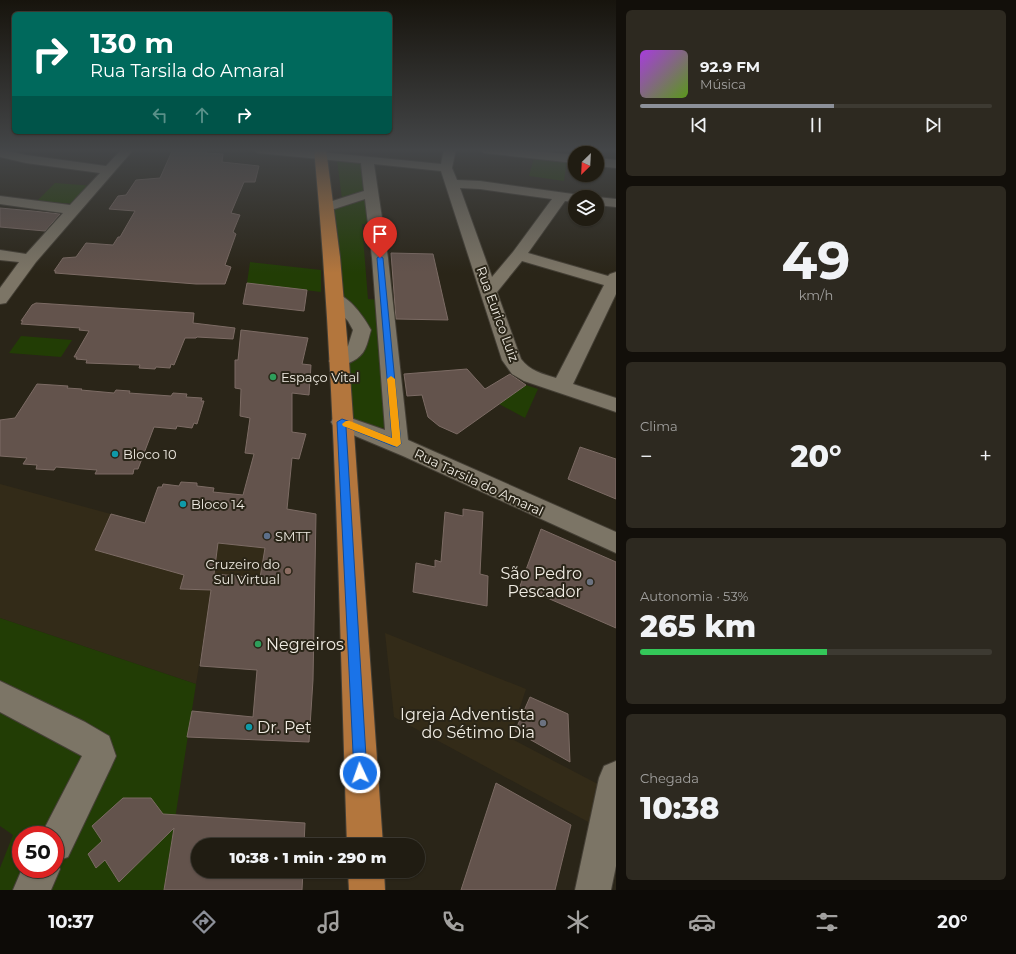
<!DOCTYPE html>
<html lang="pt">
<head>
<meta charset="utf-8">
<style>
  :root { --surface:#201c12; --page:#2d2920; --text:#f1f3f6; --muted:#a2a19f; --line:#3d3a32; --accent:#8c9099 }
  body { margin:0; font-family:Montserrat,sans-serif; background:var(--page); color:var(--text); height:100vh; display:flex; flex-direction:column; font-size:15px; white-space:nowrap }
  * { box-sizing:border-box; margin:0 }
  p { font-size:13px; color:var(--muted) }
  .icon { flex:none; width:22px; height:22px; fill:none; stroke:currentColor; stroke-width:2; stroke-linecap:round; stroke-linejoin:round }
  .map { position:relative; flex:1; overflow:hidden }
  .drawer { display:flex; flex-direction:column; gap:10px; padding:10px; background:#120f0a; width:400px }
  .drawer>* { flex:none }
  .banner { position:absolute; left:12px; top:12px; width:380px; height:122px; border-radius:6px; box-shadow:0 1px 3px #0004,0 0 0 1px var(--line); background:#00695c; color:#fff; overflow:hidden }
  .needle { width:26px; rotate:204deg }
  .buttons { position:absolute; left:568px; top:146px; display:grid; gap:8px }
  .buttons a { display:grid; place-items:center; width:36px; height:36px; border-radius:50%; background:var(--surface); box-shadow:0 1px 3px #0004,0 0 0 1px var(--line); font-size:20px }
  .speed { position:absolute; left:12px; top:826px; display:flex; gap:8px; font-size:20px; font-weight:700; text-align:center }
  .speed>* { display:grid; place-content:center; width:52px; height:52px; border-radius:50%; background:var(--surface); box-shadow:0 1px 3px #0004,0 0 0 1px var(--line); line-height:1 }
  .speed .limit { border:6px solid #d22; background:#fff; color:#111 }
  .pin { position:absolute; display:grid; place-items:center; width:34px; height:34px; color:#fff; margin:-41px -17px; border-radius:50% 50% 50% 0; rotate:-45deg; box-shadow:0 0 4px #0007 }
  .pin .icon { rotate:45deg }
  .me { position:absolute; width:44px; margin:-22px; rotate:357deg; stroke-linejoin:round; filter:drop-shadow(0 0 3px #0008) }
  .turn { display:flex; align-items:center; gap:14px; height:84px; padding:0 12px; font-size:18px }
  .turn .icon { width:52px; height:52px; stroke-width:2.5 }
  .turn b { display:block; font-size:28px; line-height:34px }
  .lanes { display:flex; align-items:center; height:38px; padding:0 12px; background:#0003; justify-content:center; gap:20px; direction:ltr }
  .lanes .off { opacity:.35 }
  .big { font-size:30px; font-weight:800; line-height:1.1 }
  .drawer .widget { flex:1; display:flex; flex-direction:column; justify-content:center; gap:6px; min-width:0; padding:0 14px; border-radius:6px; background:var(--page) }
  .drawer .dial { align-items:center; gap:0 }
  .dial b { font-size:52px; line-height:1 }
  .song { display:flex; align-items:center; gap:12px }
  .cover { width:48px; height:48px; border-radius:6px; background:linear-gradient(135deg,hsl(280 70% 55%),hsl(90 70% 35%)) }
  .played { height:4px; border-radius:2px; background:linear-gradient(90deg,var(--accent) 55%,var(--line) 55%) }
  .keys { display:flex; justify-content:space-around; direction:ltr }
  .heat { display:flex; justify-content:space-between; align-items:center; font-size:22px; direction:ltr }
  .charge { height:6px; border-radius:3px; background:linear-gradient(90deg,#34c759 53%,var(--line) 0) }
  .trip { position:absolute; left:191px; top:838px; width:234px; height:40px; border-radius:20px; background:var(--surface); box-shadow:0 1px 3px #0004,0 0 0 1px var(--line); font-weight:800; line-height:40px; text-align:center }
  .tabs { display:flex; height:64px; justify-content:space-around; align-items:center; background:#0d0b07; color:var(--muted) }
  .tabs .icon { width:28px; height:28px }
  .tabs .current { color:var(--accent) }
  .tabs b { font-size:18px; color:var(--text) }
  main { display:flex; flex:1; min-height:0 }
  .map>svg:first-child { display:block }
  .built { fill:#332b18 }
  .green { fill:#223d05; fill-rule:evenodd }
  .building { fill:#63534c; stroke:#7c6b64; fill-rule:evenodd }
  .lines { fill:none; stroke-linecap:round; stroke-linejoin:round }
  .minor-casing { stroke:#443f35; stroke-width:2 }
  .major-casing { stroke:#443f35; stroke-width:2 }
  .minor { fill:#7c7566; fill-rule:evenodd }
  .major { fill:#b3763d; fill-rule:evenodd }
  .route { fill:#1a73e8; stroke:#114b97 }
  .slow { fill:#f59e0b }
  .leisure-dot { fill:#2e9e5b; stroke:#2a2518; stroke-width:1.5 }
  .culture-dot { fill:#0f9aa8; stroke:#2a2518; stroke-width:1.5 }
  .service-dot { fill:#5c6f8a; stroke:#2a2518; stroke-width:1.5 }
  .education-dot { fill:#8d6e63; stroke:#2a2518; stroke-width:1.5 }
  .worship-dot { fill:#6b7280; stroke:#2a2518; stroke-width:1.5 }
  .labels { text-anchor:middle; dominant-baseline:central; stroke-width:4; stroke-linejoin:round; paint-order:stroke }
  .street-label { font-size:13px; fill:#f0ece3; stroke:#2a2518 }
  .poi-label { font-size:13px; fill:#f0ece3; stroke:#2a2518; text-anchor:start }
  .near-poi-label { font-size:16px; fill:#f0ece3; stroke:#2a2518; text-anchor:end }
</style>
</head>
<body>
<main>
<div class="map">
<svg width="616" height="890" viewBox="0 0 616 890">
  <rect width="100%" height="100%" fill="#2a2518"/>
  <g class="built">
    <path d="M0,484L218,543L315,552L261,578L214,574L196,684L0,618Z"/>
    <path d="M385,633L526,689L510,738L613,792L605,831L394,717Z"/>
  </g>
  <g class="green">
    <path d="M534,157L567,160L564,181L529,176Z"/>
    <path d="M337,160L362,162L364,192L342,199Z"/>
    <path d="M55,183L95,186L78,204L37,201Z"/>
    <path d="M371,193L375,224H362L368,299L383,300L388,427L381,428L342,422L339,361L361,330L335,298L328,207Z"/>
    <path d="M250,262L321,270V292L247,283Z"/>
    <path d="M21,336L72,340L61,357L9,353Z"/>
    <path d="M526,385L538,389L525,418L499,404Z"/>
    <path d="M0,618L196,684L164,890H0V868L13,835L0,826ZM21,835H55V869H21Z"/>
  </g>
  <g class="building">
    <path d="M173,149H207L206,153L223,154L222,162L259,166L255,182H244L231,213L240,215L233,232L236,234L225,265L231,267L225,284H196L55,273L56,271H54L63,258L76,257L86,243L113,245L118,237H120L135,211L109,209L118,196L126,195L136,180L160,178Z"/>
    <path d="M0,208L33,211L60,214L45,231L0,227Z"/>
    <path d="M391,253L433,254L448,320L396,319Z"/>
    <path d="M247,283L307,290L304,311L243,304Z"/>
    <path d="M36,303L194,313L193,323L235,328L233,339L197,337L196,338H185L174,365L171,364L170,368L156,367L155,369L139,368L140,365L86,363L87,360L76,359L77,357H74L89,331L79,330L80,328L21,324L23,321H21L32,305Z"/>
    <path d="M241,330L308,338L302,364L311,365L309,395L292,393V432L306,434L299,459L292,458L287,509L316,514L313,680L309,742L187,737L192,711L253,717L257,670L200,666L211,590L180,589L184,575L95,550L111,514L145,523L158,487H162L163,484L179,486L181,482L197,483V486L214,488L213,492L243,495L254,454L245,453L250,418L240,416L241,389L235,388V360H238ZM218,543L265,548L260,578L214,574Z"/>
    <path d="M467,369L485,389L510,374L526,385L457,434L439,426L428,417L422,395L407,396L404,374Z"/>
    <path d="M37,384L68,386L67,388L82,389L81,390L114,393L116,390L130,391L129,393L171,396L173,393L187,394L186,397L202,398L201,401H204L197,424L194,423L192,428L177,426L176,429L154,427L138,469H134L133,474H95L97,470L56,467L54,470L36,469L37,465L23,464L27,458L0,456V420L15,418Z"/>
    <path d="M580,447L616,459V499L568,479Z"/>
    <path d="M463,509L483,512L480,574L488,576L487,606L413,592L416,563L435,567V560L441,562L445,512L463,516Z"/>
    <path d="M541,529L616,562V628L520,586Z"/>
    <path d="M530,697L568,714L570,762L515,731Z"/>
    <path d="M496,783L571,825L555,890H461Z"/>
    <path d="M123,798H151L163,814L305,823L304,845H198V871H303L302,890H164L174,828L119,882L105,860L96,868L88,854L102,841L92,826Z"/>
  </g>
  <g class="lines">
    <defs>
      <g id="minor">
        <path d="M0,149L26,155L106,166L122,149H134L36,262L6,303L0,304V288L19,262L0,260V250L26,254L63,213L0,204V196L70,205L100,173L26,163L0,157Z"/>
        <path d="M252,149H290L441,164L444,149H456L452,168L457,180L480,181L580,195L581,197H575V202L565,201L528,253L608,276L610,274L616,272V294L573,384L616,398V412L524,381L512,374L502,360L441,171L374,164L388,258L408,440L616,532V553L403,456L334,427L331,422L334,417L342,415L385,430L372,258L365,199L328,211L323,210L321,207L323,204L364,191L361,163L258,153ZM460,188L480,189L552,199L513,252L492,277ZM522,261L604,285L556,378C543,374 530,371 521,359L497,292Z"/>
        <path d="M478,149H514L575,155V163L484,153Z"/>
        <path d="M597,158L616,160V168L597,166Z"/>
        <path d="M597,197L616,199V207L597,205Z"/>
        <path d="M335,293C350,297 364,317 371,330C369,336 368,343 365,349C360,360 343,368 332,365L329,361L332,357L348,346L353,330L348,321L326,298L329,294Z"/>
        <path d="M0,681L85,722L109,736L116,756L111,767L68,857L57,861L60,869L51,890H13L22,869H55V835H41L82,756L0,712Z"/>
        <path d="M616,761V866L611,890H575L599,778L604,766Z"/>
      </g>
      <g id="major">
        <path d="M314,149H326L340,257L349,361L383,845H347C339,613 336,380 314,149Z"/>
        <path d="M348,871H384L385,890H349Z"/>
      </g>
    </defs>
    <use href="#minor" class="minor-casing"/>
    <use href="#major" class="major-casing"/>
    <use href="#minor" class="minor"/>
    <use href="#major" class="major"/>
  </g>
  <linearGradient id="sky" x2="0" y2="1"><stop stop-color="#17140d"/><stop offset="0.55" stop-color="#444648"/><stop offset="1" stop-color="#444648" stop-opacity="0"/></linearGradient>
  <rect width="616" height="273" fill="url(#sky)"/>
  <path class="route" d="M380,256L383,258L401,444L397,447L393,446L346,427L367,773L365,777L360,779L356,777L354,773L337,422L342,419L345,420L392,438L377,258Z"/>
  <path class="slow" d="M391,376L395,379L401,444L397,447L343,426L342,424L346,421H350L392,438L387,379Z"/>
  <g class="leisure-dot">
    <circle cx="273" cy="377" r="4"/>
    <circle cx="258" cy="644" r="4"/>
  </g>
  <g class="culture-dot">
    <circle cx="115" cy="454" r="4"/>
    <circle cx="183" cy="504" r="4"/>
    <circle cx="249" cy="727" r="4"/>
  </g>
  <circle class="service-dot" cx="267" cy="536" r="4"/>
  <circle class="education-dot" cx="288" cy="571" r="4"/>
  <g class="worship-dot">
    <circle cx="590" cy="582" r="4"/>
    <circle cx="543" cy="723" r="4"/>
  </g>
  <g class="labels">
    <g class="street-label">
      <text transform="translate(498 314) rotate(70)">Rua Eurico Luiz</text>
      <text transform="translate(479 482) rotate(25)">Rua Tarsila do Amaral</text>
    </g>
    <g class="poi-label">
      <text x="281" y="377">Espaço Vital</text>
      <text x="123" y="454">Bloco 10</text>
      <text x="191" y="504">Bloco 14</text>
      <text x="275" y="536">SMTT</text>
      <text x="280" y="564" text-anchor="end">Cruzeiro do<tspan x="280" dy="15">Sul Virtual</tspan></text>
    </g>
    <g class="near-poi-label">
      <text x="582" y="573">São Pedro<tspan x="582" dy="18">Pescador</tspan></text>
      <text x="266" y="644" text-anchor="start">Negreiros</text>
      <text x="535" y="714">Igreja Adventista<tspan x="535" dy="18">do Sétimo Dia</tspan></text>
      <text x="257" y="727" text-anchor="start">Dr. Pet</text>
    </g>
  </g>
</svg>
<div class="buttons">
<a><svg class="needle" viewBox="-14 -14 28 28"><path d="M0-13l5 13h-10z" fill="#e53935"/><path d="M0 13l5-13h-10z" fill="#a2a19f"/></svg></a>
<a><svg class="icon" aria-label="layers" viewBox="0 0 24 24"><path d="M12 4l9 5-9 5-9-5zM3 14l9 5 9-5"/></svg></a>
</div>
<div class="speed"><div class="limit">50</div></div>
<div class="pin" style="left:380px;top:258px;background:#d93025"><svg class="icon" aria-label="arrive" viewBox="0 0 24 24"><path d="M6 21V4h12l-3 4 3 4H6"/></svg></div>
<svg class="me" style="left:360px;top:773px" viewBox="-20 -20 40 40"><circle r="17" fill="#1a73e8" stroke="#fff" stroke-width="3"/><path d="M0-11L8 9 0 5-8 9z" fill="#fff"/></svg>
<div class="trip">10:38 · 1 min · 290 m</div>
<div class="banner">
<div class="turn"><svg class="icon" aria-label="right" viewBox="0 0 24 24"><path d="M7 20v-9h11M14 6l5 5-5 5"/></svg><div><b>130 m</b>Rua Tarsila do Amaral</div></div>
<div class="lanes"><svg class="icon off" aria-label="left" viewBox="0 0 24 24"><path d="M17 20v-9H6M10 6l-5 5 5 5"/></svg><svg class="icon off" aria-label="ahead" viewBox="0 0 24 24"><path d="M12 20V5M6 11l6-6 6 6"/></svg><svg class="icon" aria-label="right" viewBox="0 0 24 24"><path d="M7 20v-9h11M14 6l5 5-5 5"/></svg></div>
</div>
</div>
<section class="drawer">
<div class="widget">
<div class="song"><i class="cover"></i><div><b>92.9 FM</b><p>Música</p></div></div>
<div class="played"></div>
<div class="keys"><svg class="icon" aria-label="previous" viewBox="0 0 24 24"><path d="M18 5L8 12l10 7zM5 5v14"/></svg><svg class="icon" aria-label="pause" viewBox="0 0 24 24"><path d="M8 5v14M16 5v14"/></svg><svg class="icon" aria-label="next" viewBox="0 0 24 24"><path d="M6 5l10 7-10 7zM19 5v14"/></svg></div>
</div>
<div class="widget dial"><b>49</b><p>km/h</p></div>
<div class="widget"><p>Clima</p>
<div class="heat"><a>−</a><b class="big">20°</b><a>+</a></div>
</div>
<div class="widget"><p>Autonomia · 53%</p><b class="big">265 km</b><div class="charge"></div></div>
<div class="widget"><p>Chegada</p><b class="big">10:38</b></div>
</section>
</main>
<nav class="tabs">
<b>10:37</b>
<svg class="icon current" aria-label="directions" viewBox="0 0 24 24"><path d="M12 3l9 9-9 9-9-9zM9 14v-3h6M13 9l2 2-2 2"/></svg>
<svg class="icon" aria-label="music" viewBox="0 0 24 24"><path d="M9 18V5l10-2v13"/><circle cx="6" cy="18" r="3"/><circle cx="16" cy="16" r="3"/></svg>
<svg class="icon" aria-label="phone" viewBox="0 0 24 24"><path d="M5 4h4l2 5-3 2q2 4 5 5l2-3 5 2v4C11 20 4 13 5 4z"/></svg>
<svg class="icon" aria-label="climate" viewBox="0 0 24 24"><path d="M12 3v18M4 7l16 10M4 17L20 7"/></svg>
<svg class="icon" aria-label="car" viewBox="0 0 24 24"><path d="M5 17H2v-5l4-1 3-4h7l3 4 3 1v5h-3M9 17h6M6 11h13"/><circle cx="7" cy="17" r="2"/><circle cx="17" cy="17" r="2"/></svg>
<svg class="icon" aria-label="filters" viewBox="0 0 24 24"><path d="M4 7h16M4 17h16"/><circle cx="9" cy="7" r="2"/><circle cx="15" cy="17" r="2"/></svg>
<b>20°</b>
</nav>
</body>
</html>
